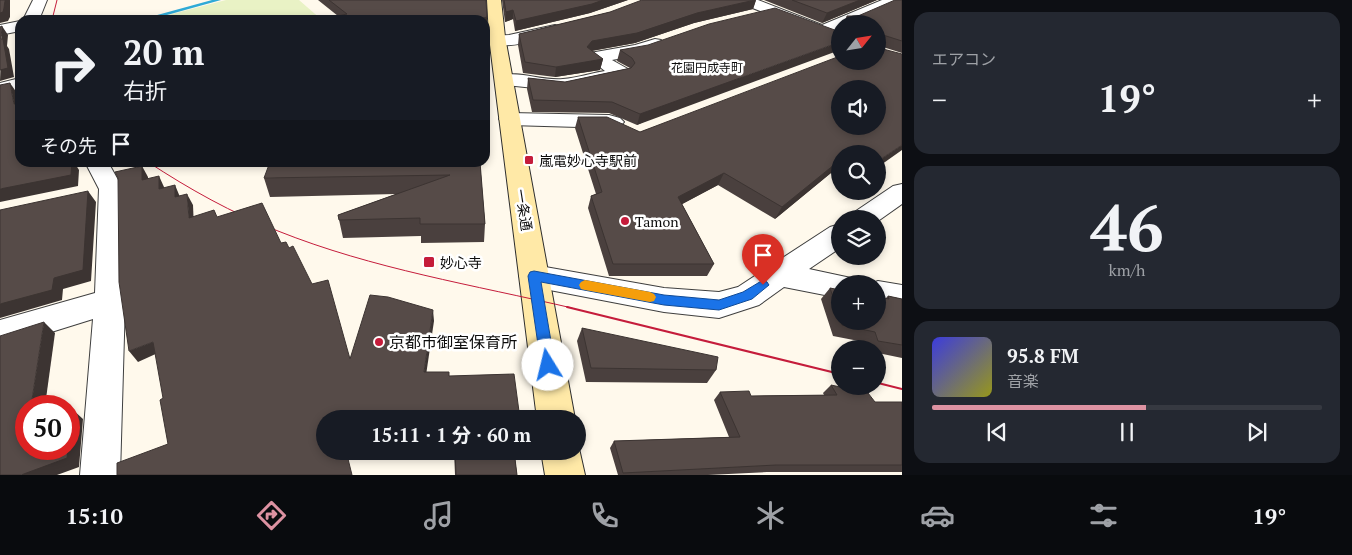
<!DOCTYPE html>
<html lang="ja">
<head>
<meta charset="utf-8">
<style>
  :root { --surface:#171b24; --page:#242831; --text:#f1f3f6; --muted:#9ea1a6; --line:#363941; --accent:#dd92a2 }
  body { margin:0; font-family:"PT Serif","Noto Sans JP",serif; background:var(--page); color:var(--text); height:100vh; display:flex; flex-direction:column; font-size:19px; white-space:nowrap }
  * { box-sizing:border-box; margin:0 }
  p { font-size:16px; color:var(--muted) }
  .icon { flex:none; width:28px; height:28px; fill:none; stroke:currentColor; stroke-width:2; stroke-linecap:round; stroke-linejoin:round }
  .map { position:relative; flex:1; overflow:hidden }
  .details { display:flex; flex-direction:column; gap:12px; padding:12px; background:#0d0f14; width:450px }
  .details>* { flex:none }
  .banner { position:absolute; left:15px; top:15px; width:475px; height:152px; border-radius:15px; box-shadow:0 2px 8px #0003; background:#171b24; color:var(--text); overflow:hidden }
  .needle { width:32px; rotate:60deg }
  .tools { position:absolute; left:831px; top:15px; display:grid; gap:10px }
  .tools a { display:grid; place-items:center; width:55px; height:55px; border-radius:50%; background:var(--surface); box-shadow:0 2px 8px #0003; font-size:25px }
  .speed { position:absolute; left:15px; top:395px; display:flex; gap:10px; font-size:25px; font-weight:700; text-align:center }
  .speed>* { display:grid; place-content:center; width:65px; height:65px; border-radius:50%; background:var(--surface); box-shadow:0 2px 8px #0003; line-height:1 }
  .speed .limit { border:8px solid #d22; background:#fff; color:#111 }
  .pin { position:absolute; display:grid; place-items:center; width:42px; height:42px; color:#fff; margin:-51px -21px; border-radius:50% 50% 50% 0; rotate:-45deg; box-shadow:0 0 5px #0007 }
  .pin .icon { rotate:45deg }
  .me { position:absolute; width:55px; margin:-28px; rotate:351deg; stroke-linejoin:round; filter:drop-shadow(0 0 4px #0008) }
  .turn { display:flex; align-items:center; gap:18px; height:105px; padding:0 25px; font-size:22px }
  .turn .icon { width:65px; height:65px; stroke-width:2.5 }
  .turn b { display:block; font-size:35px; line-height:42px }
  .then { display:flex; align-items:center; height:48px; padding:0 25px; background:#0003; gap:10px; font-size:19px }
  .big { font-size:38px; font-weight:700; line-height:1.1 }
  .details .card { flex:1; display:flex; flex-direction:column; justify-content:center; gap:8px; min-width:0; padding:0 18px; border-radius:15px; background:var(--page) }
  .details .dial { align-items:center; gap:0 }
  .dial b { font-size:65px; line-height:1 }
  .song { display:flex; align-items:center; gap:15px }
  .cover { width:60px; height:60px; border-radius:8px; background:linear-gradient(135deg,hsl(240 70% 55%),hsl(60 70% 35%)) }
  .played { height:5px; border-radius:2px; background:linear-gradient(90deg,var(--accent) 55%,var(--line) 55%) }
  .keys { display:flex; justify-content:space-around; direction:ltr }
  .heat { display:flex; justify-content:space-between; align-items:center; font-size:28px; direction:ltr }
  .trip { position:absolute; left:316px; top:410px; width:270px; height:50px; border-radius:25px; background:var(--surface); box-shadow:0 2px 8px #0003; font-weight:700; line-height:50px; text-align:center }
  .menu { display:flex; height:80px; justify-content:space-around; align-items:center; background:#090b0e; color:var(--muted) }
  .menu .icon { width:35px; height:35px }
  .menu .on { color:var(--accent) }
  .menu b { font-size:22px; color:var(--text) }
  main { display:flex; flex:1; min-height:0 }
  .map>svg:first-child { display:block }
  .pitch { fill:#e9f2c5 }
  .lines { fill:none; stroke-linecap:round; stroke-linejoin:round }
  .stream { fill:#2faad6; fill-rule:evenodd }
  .street-casing { stroke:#3f3f3f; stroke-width:2 }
  .secondary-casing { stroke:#2e2e2e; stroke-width:2 }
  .street { fill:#fff; fill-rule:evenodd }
  .secondary { fill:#ffe9a7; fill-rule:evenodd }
  .tram-far1 { stroke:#c51c3b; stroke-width:1 }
  .tram { stroke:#c51c3b; stroke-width:2 }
  .wall { fill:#4a403e }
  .shaded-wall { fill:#3c3432 }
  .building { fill:#564b48; stroke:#3c3432; fill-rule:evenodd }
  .route { fill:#1a73e8; stroke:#114b97 }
  .slow { fill:#f59e0b }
  .poi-dot { fill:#c51c3b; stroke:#fff; stroke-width:2 }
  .labels { text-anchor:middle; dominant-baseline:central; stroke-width:5; stroke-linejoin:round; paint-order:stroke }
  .far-neighbourhood-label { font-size:12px; fill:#0c0c0c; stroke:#fff }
  .poi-label { font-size:14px; fill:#0c0c0c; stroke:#fff; text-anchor:start }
  .street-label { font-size:14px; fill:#0c0c0c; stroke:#fff }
  .near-poi-label { font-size:16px; fill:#0c0c0c; stroke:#fff; text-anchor:start }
</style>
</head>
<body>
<main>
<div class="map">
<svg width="902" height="475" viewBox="0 0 902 475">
  <rect width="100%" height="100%" fill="#fff9ec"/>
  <path class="pitch" d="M226,0H299L322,20H149Z"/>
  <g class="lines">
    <path class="stream" d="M212,0H221L149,20H139Z"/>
    <defs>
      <g id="street">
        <path d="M33,0H47L39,20H23Z"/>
        <path d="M738,0H758L822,25L882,0H901L899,3L852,24H840V29L836,31L840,32V43L740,3Z"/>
        <path d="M20,21V31L0,35V25Z"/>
        <path d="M555,25L561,27L563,30L561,33C540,39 513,49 491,44L489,40L491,36L509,35Z"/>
        <path d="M655,39L661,40L663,44C656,55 625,57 612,60L628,69L630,73L628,77L563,91L497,84L495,80L497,76C520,70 540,81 563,79C577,78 591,73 605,71L587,57L590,53L635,45Z"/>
        <path d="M20,78V90L0,95V83Z"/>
        <path d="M510,113L609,115L620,118L624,122L620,126L613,128L510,125L503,123L499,119L503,115Z"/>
        <path d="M85,162H108L123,189L125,301L120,475H80L93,319L0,348V320L95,293L99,189Z"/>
        <path d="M902,184V204L878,221V219H849L853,213L893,186Z"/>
        <path d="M840,224V248L809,269L851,278L854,284H840V298L784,287L759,305L719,318L664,312L534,287L524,284L519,276L524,268L534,265L664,288L719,292L738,287L830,227Z"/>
        <path d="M878,281L902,285V309L878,305V284H870Z"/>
      </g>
      <g id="secondary">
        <path d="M487,0H501L505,37L575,419H537L489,37Z"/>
        <path d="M578,444L585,475H545L541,451H578Z"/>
      </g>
    </defs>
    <use href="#street" class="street-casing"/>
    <use href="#secondary" class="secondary-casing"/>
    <use href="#street" class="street"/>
    <use href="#secondary" class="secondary"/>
    <g class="tram-far1">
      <path d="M52,20L57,0"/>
      <path d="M148,162C189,189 232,213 278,231C373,269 474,285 572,308"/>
    </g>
    <g class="tram">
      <path d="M567,307L840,374"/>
      <path d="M878,383L902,389"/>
    </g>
  </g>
  <g class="wall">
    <path d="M318,0H486L487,17V27L485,20H328L327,18L338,16Z"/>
    <path d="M502,0H628L590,13L515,31L513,19L505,22Z"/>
    <path d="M756,0L753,9L694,23L635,43L592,51L603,59L600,70L555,77L523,73L518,45L519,34L610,12Z"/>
    <path d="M764,0H877L822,23Z"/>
    <path d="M902,0V53L883,47L840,154V169L837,168L775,219L718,185L682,204L714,264L707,276H609L588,208L591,196L596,194L575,128L578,117L640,132L840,61L878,24H843L847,16H858Z"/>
    <path d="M840,32L637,125L609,113L532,112L527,89L528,78L565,82L630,68L617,61L620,50Z"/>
    <path d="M480,162L485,224L484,242L421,243V236L343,238L338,215L396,194L270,197L264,178Z"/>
    <path d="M830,288L840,290V321H878L886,298L888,296L902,299V358L878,353V349H866L864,342L833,336L821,299Z"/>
    <path d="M582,328L716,370L707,383L586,382L577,341Z"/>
    <path d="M831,385L875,402H902V472H767L708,475H618L610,448L614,441L729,437L714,400L720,392L751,396L824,395L823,393Z"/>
    <path d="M454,451H523L522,458H515L517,475H455Z"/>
  </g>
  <g class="shaded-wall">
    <path d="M5,0H10V17L8,21L0,23V13Z"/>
    <path d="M603,0H628L590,13L515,31L516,21Z"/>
    <path d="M756,0L753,9L694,23L635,43L590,51L587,47L592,41L697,13Z"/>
    <path d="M860,0H877L822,23L827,13Z"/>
    <path d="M513,10V19L505,22L506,12Z"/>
    <path d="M487,17V27H485V20H475Z"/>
    <path d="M2,26L8,35L7,46L9,49L14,77L0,81Z"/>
    <path d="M840,42V50L637,125L640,114Z"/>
    <path d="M603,59L600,70L555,77L556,67Z"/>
    <path d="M10,83L17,93L20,109L14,104Z"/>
    <path d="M902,145V150L878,167V161Z"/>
    <path d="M840,160V163L837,168L775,219L782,207Z"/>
    <path d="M72,162H74L79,170L78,186L0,202V189Z"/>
    <path d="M142,166L148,177V191L142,180Z"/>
    <path d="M724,173L718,185L673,209L678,197Z"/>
    <path d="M159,176L164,187L165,200L159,189Z"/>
    <path d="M175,185L180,197H175Z"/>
    <path d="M88,191L96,202L91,281L63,289L62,300L0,318V304L54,278Z"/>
    <path d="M187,194L193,205L194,229L189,218Z"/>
    <path d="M433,310L434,321L425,382L424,372Z"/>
    <path d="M44,322L55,333L45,406H31Z"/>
    <path d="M153,342L160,352L138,362L129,351Z"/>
    <path d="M72,409L83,419L79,467L57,475H21L69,449V438Z"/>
  </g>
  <g class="building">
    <path d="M0,0H5L4,8L3,12L0,13Z"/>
    <path d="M329,0H486L487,17L475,20H329L327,18L347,14Z"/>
    <path d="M504,0H603L592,4L516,21L513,10L506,12Z"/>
    <path d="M642,0H755L697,13L637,33L592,41L587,47L603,59L556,67L525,62L519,34L610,12Z"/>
    <path d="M792,0H860L827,13Z"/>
    <path d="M895,0H902V41L883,35V49L902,54V145L878,161V154H840V160L782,207L724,173L678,197L714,264H613L591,196L602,192L578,117H607L640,132L840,56V61H878V24H847V16H858ZM840,89H878V126H840Z"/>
    <path d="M775,8L840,32V42L640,114L612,102L533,100L528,78L565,82L631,68L635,63L632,58L620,50L648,45L709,24Z"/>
    <path d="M2,26L1,39H3L8,68L0,70V27Z"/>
    <path d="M10,83L14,104L20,103V162H72L71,175L0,189V85Z"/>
    <path d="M270,162H480L485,224H420V218L339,220L338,215L450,175L264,178Z"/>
    <path d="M142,166V180L159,176V189L175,185V197L187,194L189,218L214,210L217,217L262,203L281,243L286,242L289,248L293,246L312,284L328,280L350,359L370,295L388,297L433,310L424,372H449V376L514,374L520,419H325V451H346L352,475H117V463L168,444L160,400L163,398L153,342L129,351L119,282L118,178L115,172Z"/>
    <path d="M88,191L83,270L54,278L52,290L0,304V210Z"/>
    <path d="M830,288L840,290V318Z"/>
    <path d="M888,296L902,299V345L878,341L875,332L842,325L841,321H878V297L889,299Z"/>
    <path d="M44,322L31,406H26V449H68L67,458L21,475H0V336Z"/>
    <path d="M582,328L718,357L716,370L591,368Z"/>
    <path d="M831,385L868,393L875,402H902V465H776L623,473L614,441L740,437L720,392L749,391L751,396L837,395Z"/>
    <path d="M72,409L69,438V410Z"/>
    <path d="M455,451H514L517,475H456Z"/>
  </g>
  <path class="route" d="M534,271L664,295L719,300L743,292L763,280L767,282L769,285L752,299L719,310L664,305L541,282L555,365L553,370L548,372L543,370L541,365L528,276L530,272Z"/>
  <path class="slow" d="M585,280L650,292L654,294L656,297L654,301L650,302L585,290L581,289L579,285L581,282Z"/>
  <g class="poi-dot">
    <rect x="524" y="155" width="10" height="10" rx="2.5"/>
    <circle cx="625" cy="221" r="5"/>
    <rect x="423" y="256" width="12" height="12" rx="2.5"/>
    <circle cx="379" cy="342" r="5"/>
  </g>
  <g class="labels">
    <g class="far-neighbourhood-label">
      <text x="707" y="67">花園円成寺町</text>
    </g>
    <g class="poi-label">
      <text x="539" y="160">嵐電妙心寺駅前</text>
      <text x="635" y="221">Tamon</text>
      <text x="440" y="262">妙心寺</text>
    </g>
    <g class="street-label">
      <text transform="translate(524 210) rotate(81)">一条通</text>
    </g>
    <g class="near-poi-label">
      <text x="389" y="342">京都市御室保育所</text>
    </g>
  </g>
</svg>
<div class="tools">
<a><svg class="needle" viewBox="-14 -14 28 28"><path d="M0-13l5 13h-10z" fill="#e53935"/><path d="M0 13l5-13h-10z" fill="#9ea1a6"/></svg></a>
<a><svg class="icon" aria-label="sound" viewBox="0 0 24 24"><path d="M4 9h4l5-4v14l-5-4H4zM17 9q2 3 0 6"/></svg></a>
<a><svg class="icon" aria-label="search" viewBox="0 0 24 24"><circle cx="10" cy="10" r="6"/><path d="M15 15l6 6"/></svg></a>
<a><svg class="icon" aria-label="layers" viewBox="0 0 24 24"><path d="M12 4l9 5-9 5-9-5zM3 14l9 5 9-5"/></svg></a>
<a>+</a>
<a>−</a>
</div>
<div class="speed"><div class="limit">50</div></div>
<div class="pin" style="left:763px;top:285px;background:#d93025"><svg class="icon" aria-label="arrive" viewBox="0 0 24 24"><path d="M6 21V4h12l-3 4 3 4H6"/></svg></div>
<svg class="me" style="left:548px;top:365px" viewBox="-20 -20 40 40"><circle r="19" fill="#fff"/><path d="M0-13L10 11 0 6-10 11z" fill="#1a73e8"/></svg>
<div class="trip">15:11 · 1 分 · 60 m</div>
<div class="banner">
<div class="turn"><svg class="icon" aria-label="right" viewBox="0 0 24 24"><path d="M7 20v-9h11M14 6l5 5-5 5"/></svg><div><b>20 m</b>右折</div></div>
<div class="then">その先<svg class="icon" aria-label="arrive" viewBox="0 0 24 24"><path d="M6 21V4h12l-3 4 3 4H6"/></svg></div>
</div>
</div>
<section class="details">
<div class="card"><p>エアコン</p>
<div class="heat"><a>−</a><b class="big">19°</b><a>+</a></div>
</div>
<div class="card dial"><b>46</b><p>km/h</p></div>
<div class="card">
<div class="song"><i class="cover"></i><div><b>95.8 FM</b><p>音楽</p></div></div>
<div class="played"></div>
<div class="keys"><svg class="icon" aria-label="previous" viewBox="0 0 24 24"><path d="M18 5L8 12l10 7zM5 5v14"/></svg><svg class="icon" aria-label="pause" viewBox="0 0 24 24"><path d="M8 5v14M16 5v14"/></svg><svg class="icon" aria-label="next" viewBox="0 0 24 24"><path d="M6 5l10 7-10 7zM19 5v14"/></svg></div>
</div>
</section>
</main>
<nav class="menu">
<b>15:10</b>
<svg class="icon on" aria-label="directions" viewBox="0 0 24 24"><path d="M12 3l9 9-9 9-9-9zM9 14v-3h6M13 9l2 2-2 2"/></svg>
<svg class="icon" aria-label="music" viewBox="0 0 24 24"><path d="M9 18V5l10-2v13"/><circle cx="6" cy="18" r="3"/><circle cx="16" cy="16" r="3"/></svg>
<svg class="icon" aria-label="phone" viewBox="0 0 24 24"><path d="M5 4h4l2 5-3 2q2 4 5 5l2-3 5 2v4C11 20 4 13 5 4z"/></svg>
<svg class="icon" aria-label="climate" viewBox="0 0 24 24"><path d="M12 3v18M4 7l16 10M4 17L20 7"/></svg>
<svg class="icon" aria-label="car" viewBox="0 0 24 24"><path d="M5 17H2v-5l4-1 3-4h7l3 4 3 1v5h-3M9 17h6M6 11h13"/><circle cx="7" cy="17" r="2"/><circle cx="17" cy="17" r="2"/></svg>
<svg class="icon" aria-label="filters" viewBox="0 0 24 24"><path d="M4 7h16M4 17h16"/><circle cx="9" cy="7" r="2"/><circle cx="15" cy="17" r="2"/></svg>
<b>19°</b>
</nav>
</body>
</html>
